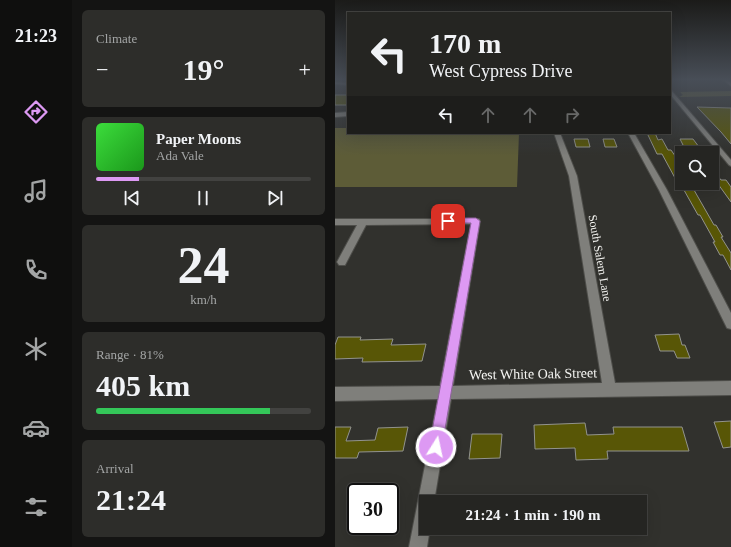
<!DOCTYPE html>
<html lang="en">
<head>
<meta charset="utf-8">
<style>
  :root { --surface:#252522; --page:#2d2d2a; --text:#f1f3f6; --muted:#a3a5a5; --line:#424240; --accent:#dd99f3 }
  body { margin:0; font-family:"Times New Roman",serif; background:var(--page); color:var(--text); height:100vh; display:flex; flex-direction:column; font-size:15px; white-space:nowrap }
  * { box-sizing:border-box; margin:0 }
  p { font-size:13px; color:var(--muted) }
  .icon { flex:none; width:22px; height:22px; fill:none; stroke:currentColor; stroke-width:2; stroke-linecap:round; stroke-linejoin:round }
  .map { position:relative; flex:1; overflow:hidden }
  .sheet { display:flex; flex-direction:column; gap:10px; padding:10px; background:#141413; width:263px }
  .sheet>* { flex:none }
  .top-card { position:absolute; left:12px; top:12px; width:324px; height:122px; border-radius:0px; box-shadow:0 4px 16px #0002,0 0 0 1px var(--line); background:#252522; color:var(--text); overflow:hidden }
  .tools { position:absolute; left:340px; top:146px; display:grid; gap:8px }
  .tools a { display:grid; place-items:center; width:44px; height:44px; border-radius:0px; background:var(--surface); box-shadow:0 4px 16px #0002,0 0 0 1px var(--line); font-size:20px }
  .speed { position:absolute; left:12px; top:483px; display:flex; gap:8px; font-size:20px; font-weight:700; text-align:center }
  .speed>* { display:grid; place-content:center; width:52px; height:52px; border-radius:50%; background:var(--surface); box-shadow:0 4px 16px #0002,0 0 0 1px var(--line); line-height:1 }
  .speed .limit { border:2px solid #111; border-radius:6px; background:#fff; color:#111 }
  .pin { position:absolute; display:grid; place-items:center; width:34px; height:34px; color:#fff; margin:-17px; border-radius:8px; box-shadow:0 2px 6px #0006 }
  .me { position:absolute; width:44px; margin:-22px; rotate:10deg; stroke-linejoin:round; filter:drop-shadow(0 0 3px #0008) }
  .turn { display:flex; align-items:center; gap:14px; height:84px; padding:0 16px; font-size:18px }
  .turn .icon { width:52px; height:52px; stroke-width:2.5 }
  .turn b { display:block; font-size:28px; line-height:34px }
  .lanes { display:flex; align-items:center; height:38px; padding:0 16px; background:#0003; justify-content:center; gap:20px; direction:ltr }
  .lanes .off { opacity:.35 }
  .big { font-size:30px; font-weight:700; line-height:1.1 }
  .sheet .tile { flex:1; display:flex; flex-direction:column; justify-content:center; gap:6px; min-width:0; padding:0 14px; border-radius:6px; background:var(--page) }
  .sheet .dial { align-items:center; gap:0 }
  .dial b { font-size:52px; line-height:1 }
  .song { display:flex; align-items:center; gap:12px }
  .cover { width:48px; height:48px; border-radius:6px; background:linear-gradient(135deg,hsl(120 70% 55%),hsl(120 70% 35%)) }
  .played { height:4px; border-radius:2px; background:linear-gradient(90deg,var(--accent) 20%,var(--line) 20%) }
  .keys { display:flex; justify-content:space-around; direction:ltr }
  .heat { display:flex; justify-content:space-between; align-items:center; font-size:22px; direction:ltr }
  .charge { height:6px; border-radius:3px; background:linear-gradient(90deg,#34c759 81%,var(--line) 0) }
  .trip { position:absolute; left:84px; top:495px; width:228px; height:40px; border-radius:0px; background:var(--surface); box-shadow:0 4px 16px #0002,0 0 0 1px var(--line); font-weight:700; line-height:40px; text-align:center }
  main { display:flex; flex:1; min-height:0 }
  .menu { display:flex; flex-direction:column; width:72px; justify-content:space-around; align-items:center; background:#0f0f0e; color:var(--muted) }
  .menu .icon { width:28px; height:28px }
  .menu .selected { color:var(--accent) }
  .menu b { font-size:18px; color:var(--text) }
  .map>svg:first-child { display:block }
  .green { fill:#5d5c37 }
  .building { fill:#585606; stroke:#92938e }
  .lines { fill:none; stroke-linecap:round; stroke-linejoin:round }
  .minor-casing { stroke:#4e4e4a; stroke-width:2 }
  .minor { fill:#7f7f7b; fill-rule:evenodd }
  .route { fill:#dd99f3; stroke:#90639e }
  .labels { text-anchor:middle; dominant-baseline:central; stroke-width:4; stroke-linejoin:round; paint-order:stroke }
  .street-label { font-size:12px; fill:#f4f4f1; stroke:#31312d }
  .near-street-label { font-size:14px; fill:#f4f4f1; stroke:#31312d }
</style>
</head>
<body>
<main>
<nav class="menu">
<b>21:23</b>
<svg class="icon selected" aria-label="directions" viewBox="0 0 24 24"><path d="M12 3l9 9-9 9-9-9zM9 14v-3h6M13 9l2 2-2 2"/></svg>
<svg class="icon" aria-label="music" viewBox="0 0 24 24"><path d="M9 18V5l10-2v13"/><circle cx="6" cy="18" r="3"/><circle cx="16" cy="16" r="3"/></svg>
<svg class="icon" aria-label="phone" viewBox="0 0 24 24"><path d="M5 4h4l2 5-3 2q2 4 5 5l2-3 5 2v4C11 20 4 13 5 4z"/></svg>
<svg class="icon" aria-label="climate" viewBox="0 0 24 24"><path d="M12 3v18M4 7l16 10M4 17L20 7"/></svg>
<svg class="icon" aria-label="car" viewBox="0 0 24 24"><path d="M5 17H2v-5l4-1 3-4h7l3 4 3 1v5h-3M9 17h6M6 11h13"/><circle cx="7" cy="17" r="2"/><circle cx="17" cy="17" r="2"/></svg>
<svg class="icon" aria-label="filters" viewBox="0 0 24 24"><path d="M4 7h16M4 17h16"/><circle cx="9" cy="7" r="2"/><circle cx="15" cy="17" r="2"/></svg>
</nav>
<section class="sheet">
<div class="tile"><p>Climate</p>
<div class="heat"><a>−</a><b class="big">19°</b><a>+</a></div>
</div>
<div class="tile">
<div class="song"><i class="cover"></i><div><b>Paper Moons</b><p>Ada Vale</p></div></div>
<div class="played"></div>
<div class="keys"><svg class="icon" aria-label="previous" viewBox="0 0 24 24"><path d="M18 5L8 12l10 7zM5 5v14"/></svg><svg class="icon" aria-label="pause" viewBox="0 0 24 24"><path d="M8 5v14M16 5v14"/></svg><svg class="icon" aria-label="next" viewBox="0 0 24 24"><path d="M6 5l10 7-10 7zM19 5v14"/></svg></div>
</div>
<div class="tile dial"><b>24</b><p>km/h</p></div>
<div class="tile"><p>Range · 81%</p><b class="big">405 km</b><div class="charge"></div></div>
<div class="tile"><p>Arrival</p><b class="big">21:24</b></div>
</section>
<div class="map">
<svg width="396" height="547" viewBox="0 0 396 547">
  <rect width="100%" height="100%" fill="#31312d"/>
  <g class="green">
    <path d="M396,91V96L344,97L348,95L345,92Z"/>
    <path d="M0,128H13V133H184L182,187H0Z"/>
  </g>
  <g class="building">
    <rect x="0" y="95" width="13" height="10"/>
    <path d="M362,107L396,108V144L386,132Z"/>
    <path d="M312,133H320L323,140L327,139L333,150H336L347,166V178H340L327,154H322Z"/>
    <path d="M239,139H253L255,147H241Z"/>
    <path d="M268,139H279L282,147H270Z"/>
    <path d="M345,139H358L364,147H349Z"/>
    <path d="M377,175H382L386,180H391L396,187V202L383,184H379Z"/>
    <path d="M345,183H355L379,225H381L388,237H386L396,253V270L388,255H385L378,242H380L365,215H363Z"/>
    <path d="M344,334L347,345H350L355,358H342L339,351H325L320,335Z"/>
    <path d="M3,337H26L25,340L58,339L56,345L91,344L87,361L27,362L28,358L0,359V345Z"/>
    <path d="M396,421V447L388,448L379,422Z"/>
    <path d="M250,423L252,435L279,434L278,427H347L354,451H272L273,459L241,460L240,448L200,449L199,425Z"/>
    <path d="M0,427H16L11,441L40,440L43,428L73,427L68,451L24,452L22,458H0Z"/>
    <path d="M137,434H167L165,458L134,459Z"/>
  </g>
  <g class="lines">
    <defs>
      <g id="minor">
        <path d="M387,79H392L396,83V86Z"/>
        <path d="M0,82L13,83V85L0,84Z"/>
        <path d="M335,89L396,160V166L394,165L335,94Z"/>
        <path d="M13,112V116L0,117V113Z"/>
        <path d="M219,133H225L242,176L280,383L396,381V395L116,399L99,502H91V528H95L92,547H74L103,399L0,401V387L105,386L136,224L31,225L10,265H4L2,262L22,225H0V219H144L145,221L118,386L267,383L234,176Z"/>
        <path d="M293,133H299L332,190L396,313V329L392,328L324,190Z"/>
      </g>
    </defs>
    <use href="#minor" class="minor-casing"/>
    <use href="#minor" class="minor"/>
  </g>
  <linearGradient id="sky" x2="0" y2="1"><stop stop-color="#1b1b19"/><stop offset="0.51" stop-color="#484e57"/><stop offset="1" stop-color="#484e57" stop-opacity="0"/></linearGradient>
  <rect width="396" height="156" fill="url(#sky)"/>
  <path class="route" d="M113,218H141L145,221L107,447L106,452L101,453L96,452L94,447L136,223H110L109,221Z"/>
  <g class="labels">
    <g class="street-label">
      <text transform="translate(265 258) rotate(80)">South Salem Lane</text>
    </g>
    <g class="near-street-label">
      <text transform="translate(198 374) rotate(-1)">West White Oak Street</text>
    </g>
  </g>
</svg>
<div class="tools">
<a><svg class="icon" aria-label="search" viewBox="0 0 24 24"><circle cx="10" cy="10" r="6"/><path d="M15 15l6 6"/></svg></a>
</div>
<div class="speed"><div class="limit">30</div></div>
<div class="pin" style="left:113px;top:221px;background:#d93025"><svg class="icon" aria-label="arrive" viewBox="0 0 24 24"><path d="M6 21V4h12l-3 4 3 4H6"/></svg></div>
<svg class="me" style="left:101px;top:447px" viewBox="-20 -20 40 40"><circle r="17" fill="#dd99f3" stroke="#fff" stroke-width="3"/><path d="M0-11L8 9 0 5-8 9z" fill="#fff"/></svg>
<div class="trip">21:24 · 1 min · 190 m</div>
<div class="top-card">
<div class="turn"><svg class="icon" aria-label="left" viewBox="0 0 24 24"><path d="M17 20v-9H6M10 6l-5 5 5 5"/></svg><div><b>170 m</b>West Cypress Drive</div></div>
<div class="lanes"><svg class="icon" aria-label="left" viewBox="0 0 24 24"><path d="M17 20v-9H6M10 6l-5 5 5 5"/></svg><svg class="icon off" aria-label="ahead" viewBox="0 0 24 24"><path d="M12 20V5M6 11l6-6 6 6"/></svg><svg class="icon off" aria-label="ahead" viewBox="0 0 24 24"><path d="M12 20V5M6 11l6-6 6 6"/></svg><svg class="icon off" aria-label="right" viewBox="0 0 24 24"><path d="M7 20v-9h11M14 6l5 5-5 5"/></svg></div>
</div>
</div>
</main>
</body>
</html>
